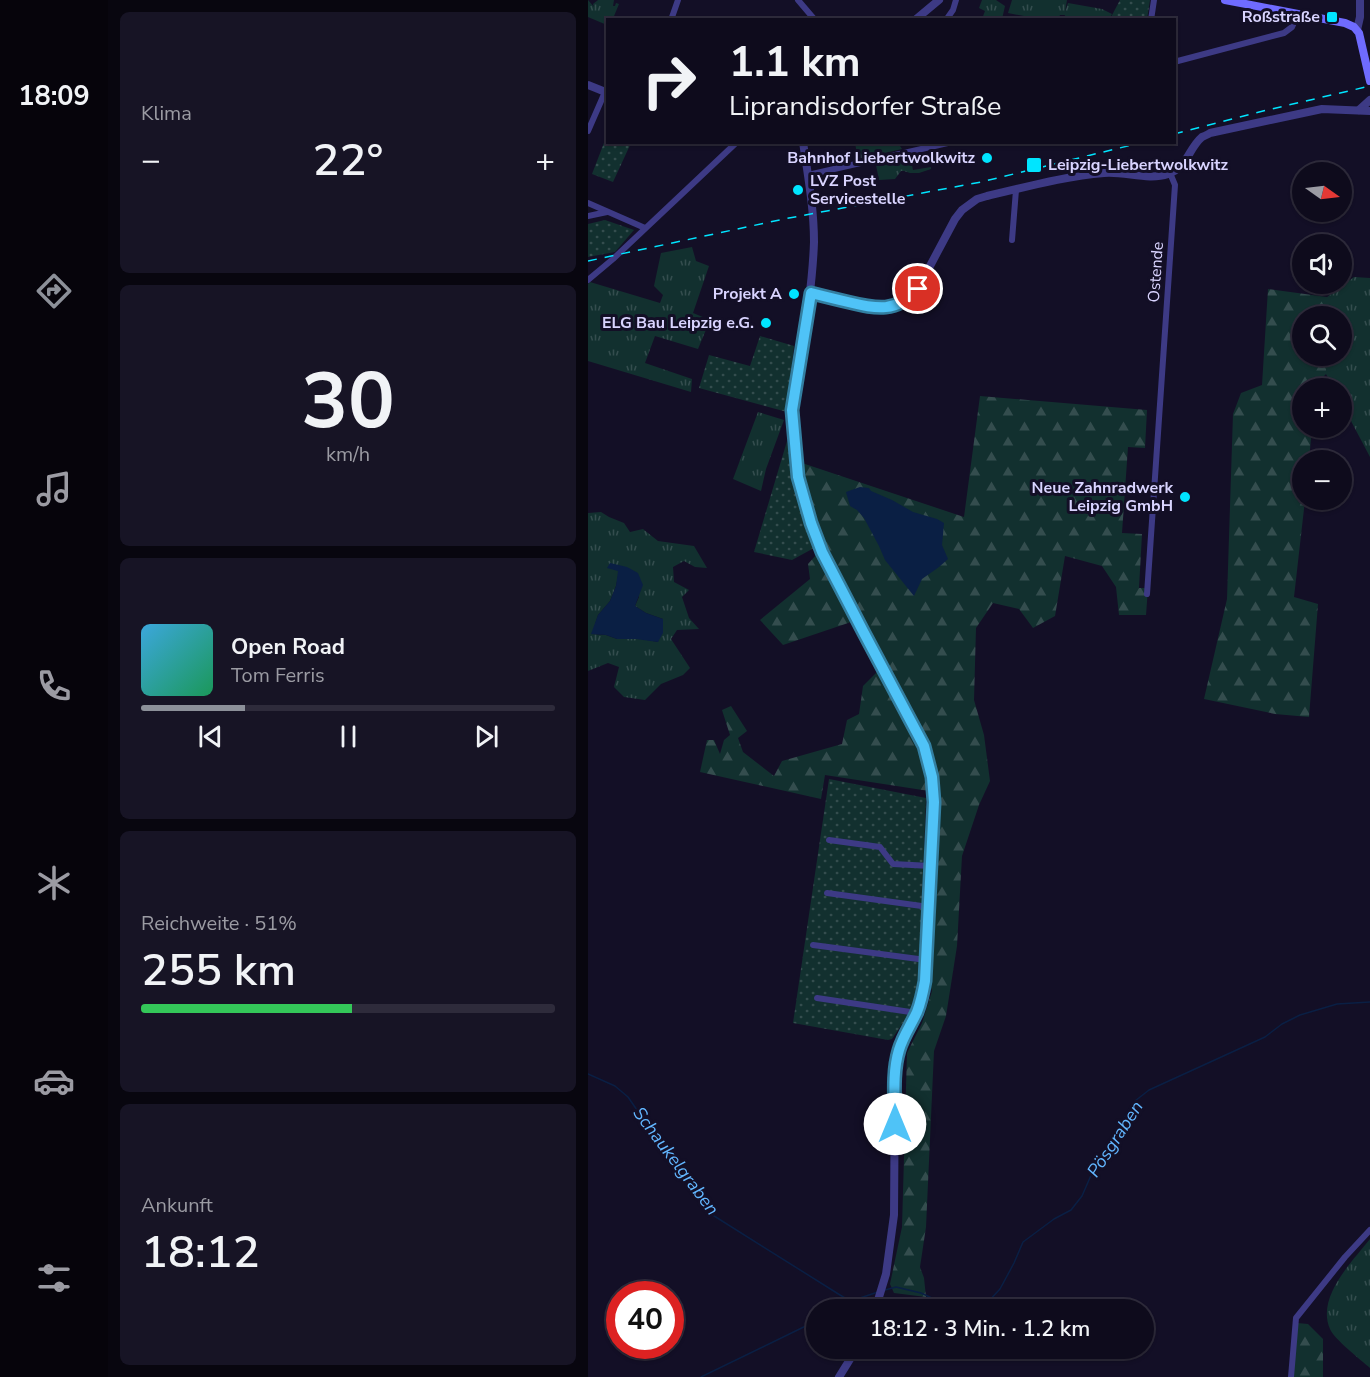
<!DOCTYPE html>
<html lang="de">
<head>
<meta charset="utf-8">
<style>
  :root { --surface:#0e0b1c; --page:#171425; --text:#f1f3f6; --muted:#9b9ba3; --line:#2e2b3b; --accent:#8c9099 }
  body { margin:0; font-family:"Nunito Sans",sans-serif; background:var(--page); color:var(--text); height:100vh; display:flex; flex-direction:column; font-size:22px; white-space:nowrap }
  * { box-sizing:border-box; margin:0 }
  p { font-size:20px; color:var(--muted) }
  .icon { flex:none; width:33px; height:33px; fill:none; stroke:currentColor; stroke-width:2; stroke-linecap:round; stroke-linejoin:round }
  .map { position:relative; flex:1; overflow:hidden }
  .panel { display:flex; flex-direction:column; gap:12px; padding:12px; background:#08060f; width:480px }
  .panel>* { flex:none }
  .top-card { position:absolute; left:18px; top:18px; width:570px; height:126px; border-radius:0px; box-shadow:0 2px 4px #0004,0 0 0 2px var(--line); background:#0e0b1c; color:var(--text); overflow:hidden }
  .needle { width:39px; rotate:104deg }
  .fabs { position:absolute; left:704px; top:162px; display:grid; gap:12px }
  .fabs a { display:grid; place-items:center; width:60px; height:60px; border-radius:50%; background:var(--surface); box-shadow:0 2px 4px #0004,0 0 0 2px var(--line); font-size:30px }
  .speed { position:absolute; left:18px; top:1281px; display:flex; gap:12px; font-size:30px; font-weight:700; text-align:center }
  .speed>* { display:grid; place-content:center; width:78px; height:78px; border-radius:50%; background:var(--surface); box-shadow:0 2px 4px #0004,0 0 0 2px var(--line); line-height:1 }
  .speed .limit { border:9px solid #d22; background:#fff; color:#111 }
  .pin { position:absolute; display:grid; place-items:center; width:51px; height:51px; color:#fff; margin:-26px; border:3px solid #fff; border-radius:50%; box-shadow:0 2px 6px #0007 }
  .me { position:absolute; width:66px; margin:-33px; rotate:0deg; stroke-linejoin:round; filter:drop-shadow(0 0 4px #0008) }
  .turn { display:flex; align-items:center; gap:21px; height:126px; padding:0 24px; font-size:27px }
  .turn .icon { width:78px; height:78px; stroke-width:2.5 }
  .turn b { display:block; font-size:42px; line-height:51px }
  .big { font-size:45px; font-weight:600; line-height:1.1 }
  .panel .tile { flex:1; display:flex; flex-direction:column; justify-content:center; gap:9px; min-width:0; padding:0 21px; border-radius:9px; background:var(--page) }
  .panel .dial { align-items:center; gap:0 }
  .dial b { font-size:78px; line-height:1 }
  .song { display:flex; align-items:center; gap:18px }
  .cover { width:72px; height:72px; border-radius:9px; background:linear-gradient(135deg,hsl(200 70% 55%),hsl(150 70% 35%)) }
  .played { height:6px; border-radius:3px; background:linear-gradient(90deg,var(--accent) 25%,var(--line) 25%) }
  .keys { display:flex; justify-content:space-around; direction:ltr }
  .heat { display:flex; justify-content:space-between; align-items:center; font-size:33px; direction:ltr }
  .charge { height:9px; border-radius:4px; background:linear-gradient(90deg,#34c759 51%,var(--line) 0) }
  .trip { position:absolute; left:218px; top:1299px; width:348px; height:60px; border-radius:30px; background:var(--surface); box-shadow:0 2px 4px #0004,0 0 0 2px var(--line); font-weight:600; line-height:60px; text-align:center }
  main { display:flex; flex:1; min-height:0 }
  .menu { display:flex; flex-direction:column; width:108px; justify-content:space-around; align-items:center; background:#06040b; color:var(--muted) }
  .menu .icon { width:42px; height:42px }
  .menu .on { color:var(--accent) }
  .menu b { font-size:27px; color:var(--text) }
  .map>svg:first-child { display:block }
  .grass { fill:url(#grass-tufts); fill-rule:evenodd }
  .forest { fill:url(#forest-firs) }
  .garden { fill:url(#garden-dots) }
  .water { fill:#0a1f44 }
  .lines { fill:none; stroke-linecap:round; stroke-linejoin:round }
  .stream { stroke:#0a1f44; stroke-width:1.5 }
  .minor { stroke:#3d3a85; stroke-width:6 }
  .tertiary { stroke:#3d3a85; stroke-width:8 }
  .secondary { stroke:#6f6bff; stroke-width:8 }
  .rail { stroke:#00e5ff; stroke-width:1.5; stroke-dasharray:9 8; stroke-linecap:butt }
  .route-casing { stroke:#337fa1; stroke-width:15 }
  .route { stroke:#4fc3f7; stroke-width:10 }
  .poi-dot { fill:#00e5ff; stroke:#130f26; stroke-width:2 }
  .labels { text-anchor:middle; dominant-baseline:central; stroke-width:6; stroke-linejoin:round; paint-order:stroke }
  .poi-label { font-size:16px; font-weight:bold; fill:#d9d4ff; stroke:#130f26; text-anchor:end }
  .street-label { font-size:16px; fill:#d9d4ff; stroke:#130f26 }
  .water-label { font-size:18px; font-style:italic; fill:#62b6ff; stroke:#130f26 }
</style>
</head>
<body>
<main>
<nav class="menu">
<b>18:09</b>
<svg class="icon on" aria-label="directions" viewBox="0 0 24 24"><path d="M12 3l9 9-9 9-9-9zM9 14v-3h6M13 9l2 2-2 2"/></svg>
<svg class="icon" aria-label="music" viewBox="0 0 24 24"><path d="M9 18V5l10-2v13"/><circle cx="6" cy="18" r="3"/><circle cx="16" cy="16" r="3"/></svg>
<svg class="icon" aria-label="phone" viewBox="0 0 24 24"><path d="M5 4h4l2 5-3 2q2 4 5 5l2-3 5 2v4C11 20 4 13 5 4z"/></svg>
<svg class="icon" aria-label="climate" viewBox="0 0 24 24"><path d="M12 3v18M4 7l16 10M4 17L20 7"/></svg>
<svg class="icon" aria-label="car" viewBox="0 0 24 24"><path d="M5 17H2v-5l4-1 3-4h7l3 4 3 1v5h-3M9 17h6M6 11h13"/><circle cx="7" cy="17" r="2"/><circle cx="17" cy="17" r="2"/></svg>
<svg class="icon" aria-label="filters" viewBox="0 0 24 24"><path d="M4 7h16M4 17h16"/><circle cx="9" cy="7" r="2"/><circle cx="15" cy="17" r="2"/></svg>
</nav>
<section class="panel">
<div class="tile"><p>Klima</p>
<div class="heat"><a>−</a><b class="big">22°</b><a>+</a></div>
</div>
<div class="tile dial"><b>30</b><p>km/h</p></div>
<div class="tile">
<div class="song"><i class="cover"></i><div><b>Open Road</b><p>Tom Ferris</p></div></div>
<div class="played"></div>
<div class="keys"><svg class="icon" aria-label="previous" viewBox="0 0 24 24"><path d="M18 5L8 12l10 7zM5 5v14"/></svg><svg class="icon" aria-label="pause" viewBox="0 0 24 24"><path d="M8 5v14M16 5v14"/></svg><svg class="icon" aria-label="next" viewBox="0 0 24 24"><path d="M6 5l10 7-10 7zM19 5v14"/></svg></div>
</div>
<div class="tile"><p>Reichweite · 51%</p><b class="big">255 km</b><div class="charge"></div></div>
<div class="tile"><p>Ankunft</p><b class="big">18:12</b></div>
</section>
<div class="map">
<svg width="782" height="1377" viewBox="0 0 782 1377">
  <defs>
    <pattern id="grass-tufts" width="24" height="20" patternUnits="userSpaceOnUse" patternTransform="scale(1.5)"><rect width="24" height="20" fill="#12302f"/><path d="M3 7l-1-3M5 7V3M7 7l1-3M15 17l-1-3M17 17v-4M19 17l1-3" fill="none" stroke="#344d4e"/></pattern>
    <pattern id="forest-firs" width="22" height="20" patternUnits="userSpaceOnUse" patternTransform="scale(1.5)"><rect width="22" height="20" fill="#12302f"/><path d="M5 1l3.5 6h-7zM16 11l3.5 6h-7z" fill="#344d4e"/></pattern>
    <pattern id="garden-dots" width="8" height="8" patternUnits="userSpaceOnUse" patternTransform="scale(1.5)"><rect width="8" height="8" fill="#12302f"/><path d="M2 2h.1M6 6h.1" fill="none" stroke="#344d4e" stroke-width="1.8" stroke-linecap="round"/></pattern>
  </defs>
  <rect width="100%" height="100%" fill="#130f26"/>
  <g class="grass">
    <path d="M0,0L6,7L5,4L10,0H26L25,6H27L28,3L31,4L26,16H20L24,19L20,20L19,25L0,17Z"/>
    <path d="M394,0H408L417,6L414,19H394L397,11L391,8Z"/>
    <path d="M424,0H479L477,12L480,3L514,9L524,14L521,19H476L477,15H472L470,19H436V16L420,13Z"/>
    <path d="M322,156L325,170L343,167V169L331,173H322L316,171H313L307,179L291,180L288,165Z"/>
    <path d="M104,247L108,261L121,266L105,313L122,320L110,349L67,336L57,363L104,379L103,392L0,361V284L2,282L72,303L75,295L66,286L73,253Z"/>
    <path d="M766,277L782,278V457L753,402V388H746L738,374V356H753V316H739V297Z"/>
    <path d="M170,412L196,420L178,469L173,491L145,479Z"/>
    <path d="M13,512L21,517L36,523L42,532L55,529L70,541L106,546L119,568L107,567L96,561L85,567L86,582L101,590L94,597L101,618L111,629L89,630L83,639L102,668L95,675L73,684L57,700L36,697L26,687L31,667L20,663L0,671V513ZM31,571L51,597L47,606L58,613L75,619L70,642L48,638L29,639L18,635L4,634L10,615L22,601L28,586Z"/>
    <path d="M782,1239V1368C773,1360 746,1339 742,1329C728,1297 764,1262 782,1239Z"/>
  </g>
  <g class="forest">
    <path d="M267,143H310L314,149L270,159Z"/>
    <path d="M680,289L739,297V316H714V356H738V374L729,383L728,388H714V428H724L721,460H714V500H717L706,597L730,604L721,717L687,714L616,699L639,599L645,414L653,393L674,385Z"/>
    <path d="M392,396L559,410L557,448L540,447L534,533L554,534L551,588H560L558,615H531L528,587L514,566L477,556L467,616L445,628L431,609L405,603L388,628L386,700L396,735L402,781L391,805L374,856L369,946L358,1016L346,1051L338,1227L332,1267L336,1278L338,1297L306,1293L302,1284L314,1227L319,1053L334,1023L344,991L335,961L341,791L237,775L233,799L112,772L119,740H126L132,754L136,740L142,735L134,710L143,706L159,731L150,738L155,752L186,776L194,761L254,744L259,720L271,714L275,686L298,663L272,619L195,645L172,620L222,579L220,564L238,544L223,505L214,463L376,517Z"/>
    <path d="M709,1323L720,1324L735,1339V1377H704Z"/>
  </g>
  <g class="garden">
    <path d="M532,0H562L559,19H522Z"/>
    <path d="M19,135L20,142L43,143L25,182L4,174Z"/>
    <path d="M17,220L46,230L27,252L0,257V224Z"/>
    <path d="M172,336L206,346L199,412L111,388L121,355L162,366Z"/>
    <path d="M199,441L204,476L226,548L204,560L166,552Z"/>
    <path d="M241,779L338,798L331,982L321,1014L304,1039L300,1040L205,1023Z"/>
  </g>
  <g class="water">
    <path d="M272,487L281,488L283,491L304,500L325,512L349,519L356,523L354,545L360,559L351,567L334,579L326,596L297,560L291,546L276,518L269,510L262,506L258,492Z"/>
    <path d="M22,563L39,567L50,573L55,585L47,606L58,613L75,619V633L70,642L48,639H29L18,635L3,634L10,615L22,601L28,586L30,571L19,568Z"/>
  </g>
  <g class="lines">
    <g class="stream">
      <path d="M0,1074L27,1086L40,1097L107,1194L123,1214L252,1295L257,1298L270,1299"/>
      <path d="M297,1290L308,1287L333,1293L370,1310"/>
      <path d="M272,1298L290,1292"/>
      <path d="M250,1310L267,1300"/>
      <path d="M385,1310L398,1304L412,1289L426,1263L435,1242L466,1219L483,1210L494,1196L504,1173L529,1129L547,1101L561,1090L677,1037L694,1024L712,1015L749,1004L782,1002"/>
      <path d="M113,1377L228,1321"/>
    </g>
    <g class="minor">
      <path d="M210,0L227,20"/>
      <path d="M83,20L90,0"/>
      <path d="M358,20L365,10L368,0"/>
      <path d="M563,20L566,0"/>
      <path d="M586,62L696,33L704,27L710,14"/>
      <path d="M0,131L17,92"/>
      <path d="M220,175L364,142"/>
      <path d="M0,203L57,228"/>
      <path d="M0,216L19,212"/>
      <path d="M424,240L428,190"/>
      <path d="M0,280L25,259L149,142"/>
      <path d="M559,594L587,185L582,173"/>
      <path d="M241,840L292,847L305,864L343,866"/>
      <path d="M239,893L341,907"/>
      <path d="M225,945L338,960"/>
      <path d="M229,998L329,1013"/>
      <path d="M703,1377L708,1318L757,1257L782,1230"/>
    </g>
    <g class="tertiary">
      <path d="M327,20L351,0"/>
      <path d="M769,30L772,17V0"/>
      <path d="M0,85L20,93"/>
      <path d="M771,110L782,100"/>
      <path d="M215,142C220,176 226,209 226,242C224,299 212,354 204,410V419L210,477L223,523L234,552L336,746L342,767L346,789L337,981L334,999L329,1013L315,1039L310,1053L307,1073L306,1215L298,1274L287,1310"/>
      <path d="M223,293C235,296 247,299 260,302C291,309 315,313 334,281L367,219L374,210L389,199L399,196C438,187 477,176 516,173C537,171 560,181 580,174C600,167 600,149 614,137C614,137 621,134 622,133L734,109L782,111"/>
      <path d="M251,1377L269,1348"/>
    </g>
    <path class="secondary" d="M637,0L757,23L766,27L771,33L782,81"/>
    <g class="rail">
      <path d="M586,134L675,111L782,86"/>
      <path d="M0,261L196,219L393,182L556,142"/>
    </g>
  </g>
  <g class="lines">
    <defs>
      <path id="route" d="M307,1124C307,1100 304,1073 311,1050C315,1036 323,1025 329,1012C333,1002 335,992 337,981L346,802L344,777L336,746L276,633L234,552L223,523L210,477L204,410L223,293C235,296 247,299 260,302C289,309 308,313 330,289"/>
    </defs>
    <use href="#route" class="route-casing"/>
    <use href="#route" class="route"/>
  </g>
  <g class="poi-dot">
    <rect x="738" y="11" width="12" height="12" rx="3"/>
    <circle cx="399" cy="158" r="6"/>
    <rect x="438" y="157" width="16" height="16" rx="3"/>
    <circle cx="210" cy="190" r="6"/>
    <circle cx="206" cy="294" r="6"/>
    <circle cx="178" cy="323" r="6"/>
    <circle cx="597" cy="497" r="6"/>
  </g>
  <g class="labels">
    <g class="poi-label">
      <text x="732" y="17">Roßstraße</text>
      <text x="387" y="158">Bahnhof Liebertwolkwitz</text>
      <text x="460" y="165" text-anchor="start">Leipzig-Liebertwolkwitz</text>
      <text x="222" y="181" text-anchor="start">LVZ Post<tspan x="222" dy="18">Servicestelle</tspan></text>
      <text x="194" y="294">Projekt A</text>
      <text x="166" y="323">ELG Bau Leipzig e.G.</text>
      <text x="585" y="488">Neue Zahnradwerk<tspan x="585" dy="18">Leipzig GmbH</tspan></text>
    </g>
    <g class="street-label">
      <text transform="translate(568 272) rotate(-86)">Ostende</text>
    </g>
    <g class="water-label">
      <text transform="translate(527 1139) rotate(-57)">Pösgraben</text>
      <text transform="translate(88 1161) rotate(53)">Schaukelgraben</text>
    </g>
  </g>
</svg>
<div class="fabs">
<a><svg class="needle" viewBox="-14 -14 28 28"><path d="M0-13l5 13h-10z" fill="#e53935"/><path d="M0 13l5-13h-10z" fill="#9b9ba3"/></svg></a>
<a><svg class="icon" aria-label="sound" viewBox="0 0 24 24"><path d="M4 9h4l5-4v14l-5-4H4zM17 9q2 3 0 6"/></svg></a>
<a><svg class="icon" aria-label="search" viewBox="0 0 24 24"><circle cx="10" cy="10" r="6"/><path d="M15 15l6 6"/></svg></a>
<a>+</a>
<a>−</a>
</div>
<div class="speed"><div class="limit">40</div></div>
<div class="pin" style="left:330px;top:289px;background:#d93025"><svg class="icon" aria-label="arrive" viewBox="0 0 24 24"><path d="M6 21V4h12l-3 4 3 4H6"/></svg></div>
<svg class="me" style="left:307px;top:1124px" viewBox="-20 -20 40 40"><circle r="19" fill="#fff"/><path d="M0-13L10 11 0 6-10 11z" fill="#4fc3f7"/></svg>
<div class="trip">18:12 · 3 Min. · 1.2 km</div>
<div class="top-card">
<div class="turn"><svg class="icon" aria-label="right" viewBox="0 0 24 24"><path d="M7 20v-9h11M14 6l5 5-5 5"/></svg><div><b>1.1 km</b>Liprandisdorfer Straße</div></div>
</div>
</div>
</main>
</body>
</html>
